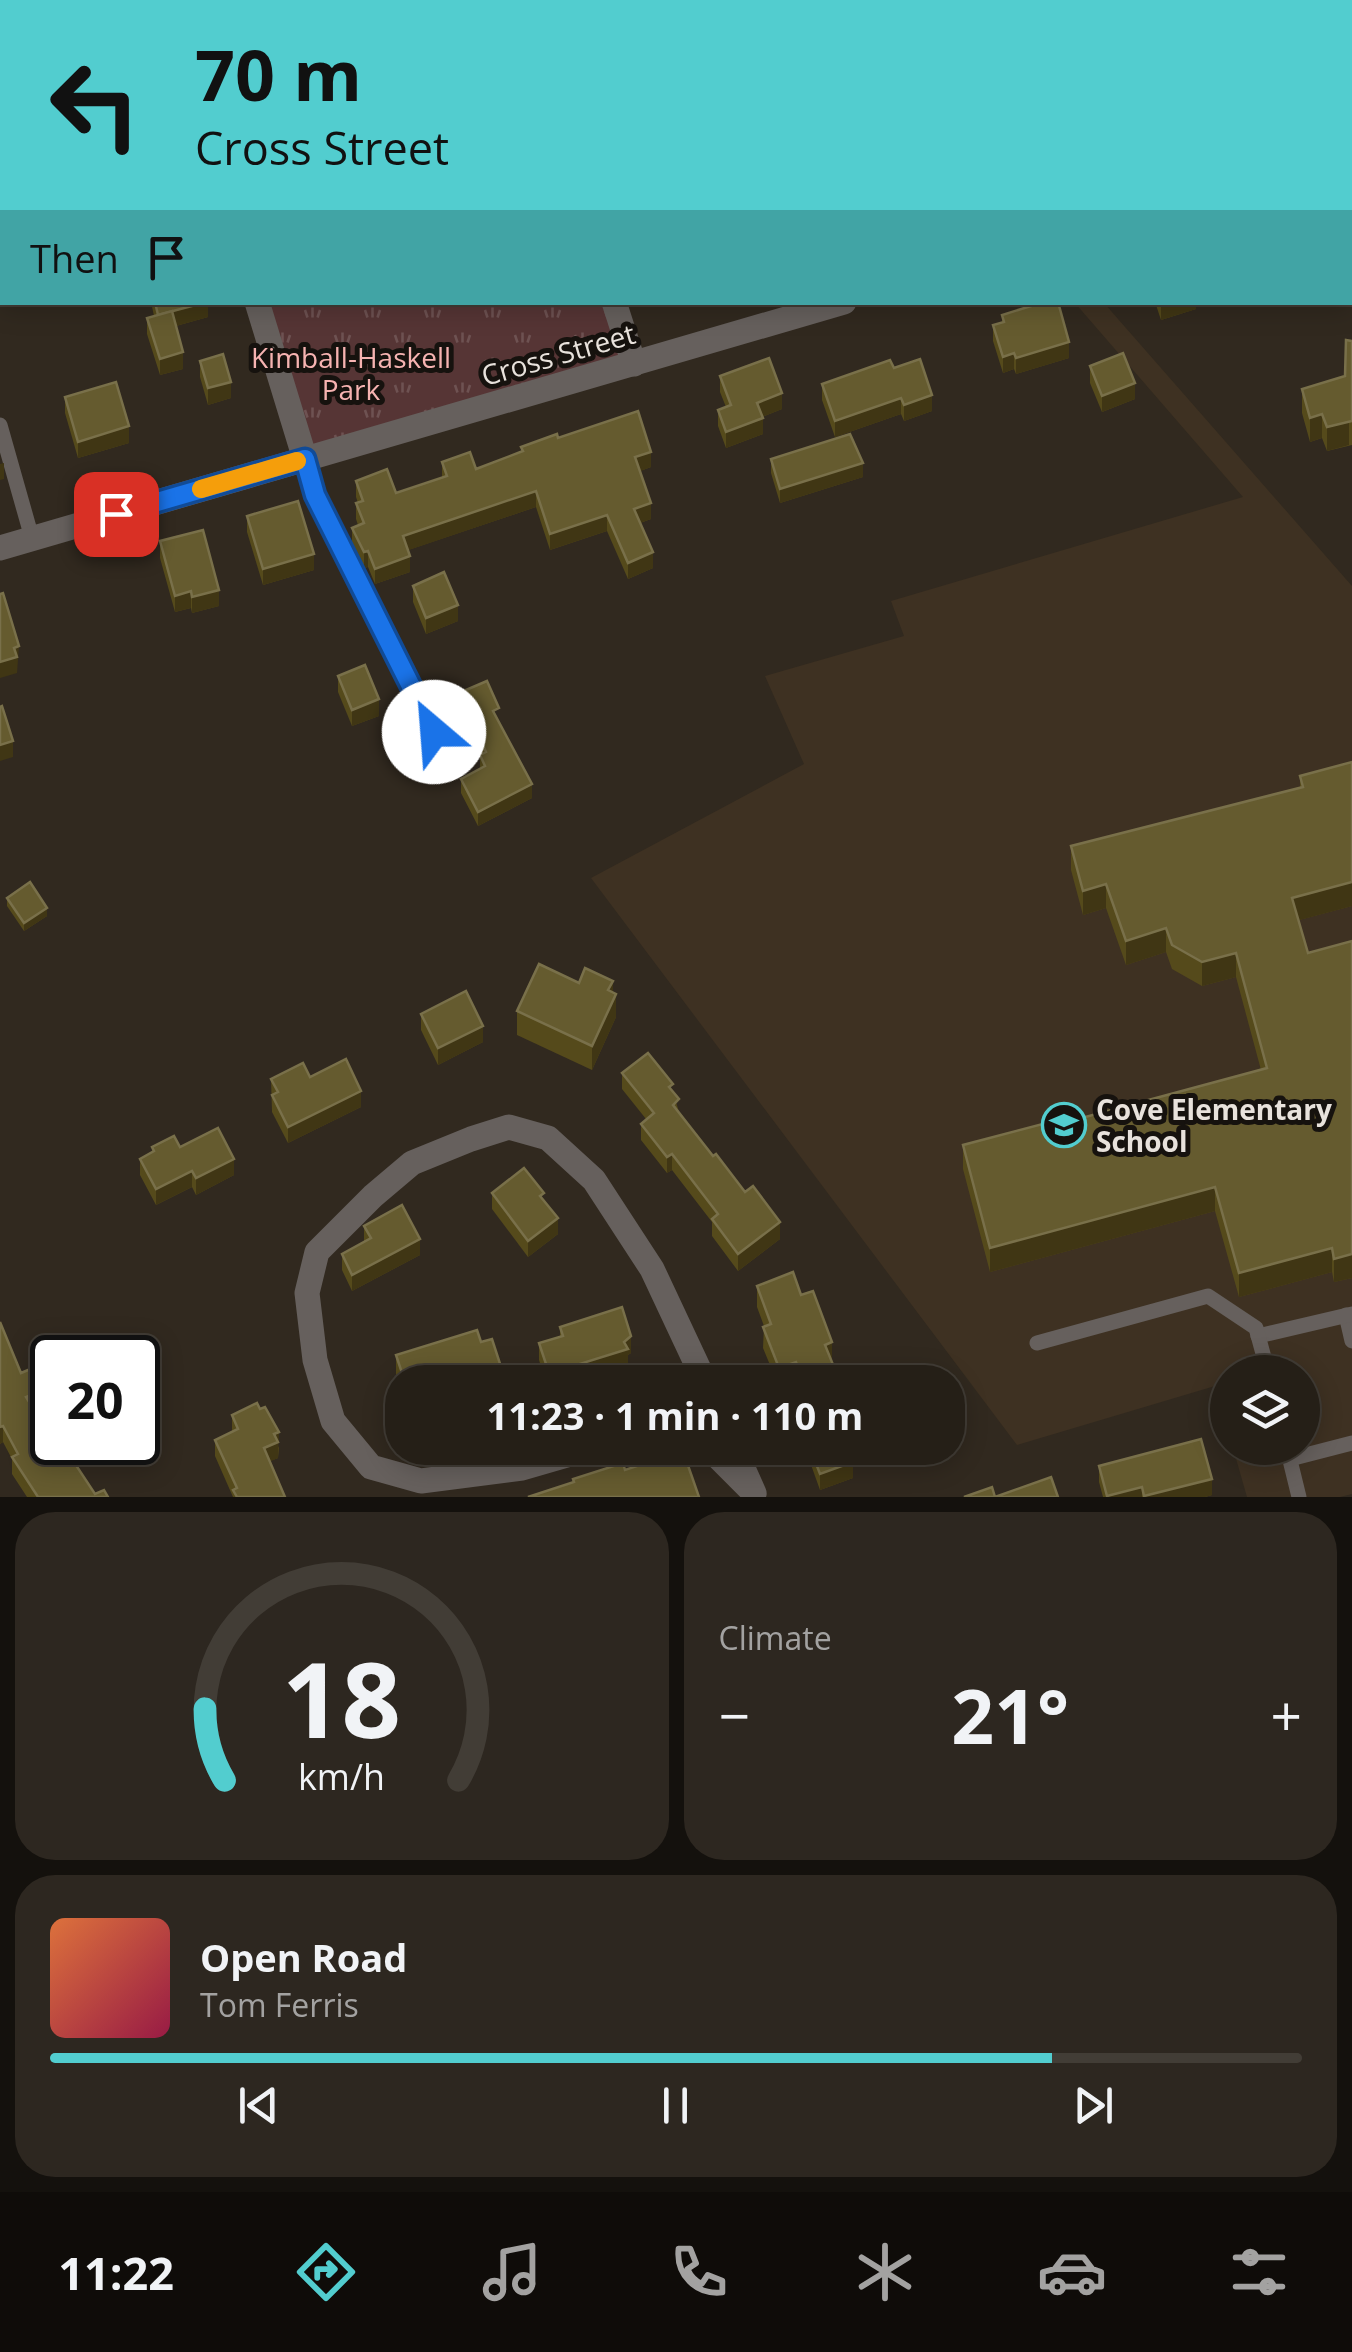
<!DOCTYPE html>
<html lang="en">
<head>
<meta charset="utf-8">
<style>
  :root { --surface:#251f17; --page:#2d2720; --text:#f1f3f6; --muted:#a3a2a1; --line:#423d36; --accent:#52cdcf }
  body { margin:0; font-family:"Open Sans",sans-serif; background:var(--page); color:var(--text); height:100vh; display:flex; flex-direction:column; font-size:38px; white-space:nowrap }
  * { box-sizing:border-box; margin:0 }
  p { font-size:32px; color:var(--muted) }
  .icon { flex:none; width:55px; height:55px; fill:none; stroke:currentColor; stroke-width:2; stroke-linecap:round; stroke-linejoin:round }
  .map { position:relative; height:1497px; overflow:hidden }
  .panel { display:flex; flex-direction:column; gap:15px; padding:15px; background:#14110d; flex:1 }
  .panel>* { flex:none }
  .guide { position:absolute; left:0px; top:0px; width:1352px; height:305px; box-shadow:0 5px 25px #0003,0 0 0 2px var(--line); background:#52cdcf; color:#111; overflow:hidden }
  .controls { position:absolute; left:1210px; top:1355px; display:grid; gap:20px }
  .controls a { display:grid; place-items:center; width:110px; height:110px; border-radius:50%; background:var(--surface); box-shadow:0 5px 25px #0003,0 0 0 2px var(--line); font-size:50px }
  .speed { position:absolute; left:30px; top:1335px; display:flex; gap:20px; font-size:50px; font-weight:700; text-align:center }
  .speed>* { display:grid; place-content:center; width:130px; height:130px; border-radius:50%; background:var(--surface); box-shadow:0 5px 25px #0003,0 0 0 2px var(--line); line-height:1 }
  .speed .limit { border:5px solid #111; border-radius:15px; background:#fff; color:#111 }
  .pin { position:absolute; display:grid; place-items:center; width:85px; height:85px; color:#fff; margin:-42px; border-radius:20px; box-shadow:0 5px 15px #0006 }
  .me { position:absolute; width:110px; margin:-55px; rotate:333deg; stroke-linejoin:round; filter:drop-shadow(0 0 8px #0008) }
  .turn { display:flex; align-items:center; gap:35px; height:210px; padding:0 30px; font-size:45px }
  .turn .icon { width:130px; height:130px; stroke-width:2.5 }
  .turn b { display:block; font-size:70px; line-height:85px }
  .then { display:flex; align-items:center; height:95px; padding:0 30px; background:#0003; gap:20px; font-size:38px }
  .big { font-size:75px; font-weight:700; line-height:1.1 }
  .panel .widget { flex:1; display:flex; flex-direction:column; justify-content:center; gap:15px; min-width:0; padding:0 35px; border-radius:40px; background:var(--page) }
  .panel .dial { align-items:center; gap:0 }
  .dial svg { height:260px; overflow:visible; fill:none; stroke:var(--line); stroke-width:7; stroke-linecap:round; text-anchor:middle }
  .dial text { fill:var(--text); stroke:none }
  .song { display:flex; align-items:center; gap:30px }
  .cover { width:120px; height:120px; border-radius:15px; background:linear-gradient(135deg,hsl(20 70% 55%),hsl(340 70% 35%)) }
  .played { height:10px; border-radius:5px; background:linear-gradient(90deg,var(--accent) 80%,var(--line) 80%) }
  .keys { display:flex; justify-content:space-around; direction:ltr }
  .heat { display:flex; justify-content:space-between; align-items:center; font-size:55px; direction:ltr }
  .panel .tiles { flex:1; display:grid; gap:15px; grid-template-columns:1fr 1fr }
  .widget:last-child { grid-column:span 2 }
  .trip { position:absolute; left:385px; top:1365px; width:580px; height:100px; border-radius:40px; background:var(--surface); box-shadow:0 5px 25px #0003,0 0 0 2px var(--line); font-weight:700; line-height:100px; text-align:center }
  .tab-bar { display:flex; height:160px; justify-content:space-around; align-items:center; background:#0f0c09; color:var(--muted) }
  .tab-bar .icon { width:70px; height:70px }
  .tab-bar .selected { color:var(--accent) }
  .tab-bar b { font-size:45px; color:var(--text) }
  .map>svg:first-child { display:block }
  .built { fill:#3e3122 }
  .grass { fill:url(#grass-tufts) }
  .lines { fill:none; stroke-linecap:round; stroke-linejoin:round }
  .service { stroke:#66605d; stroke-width:15 }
  .minor { stroke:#66605d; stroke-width:25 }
  .wall { fill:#554a1b }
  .shaded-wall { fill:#403614 }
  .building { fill:#655b2f; stroke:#79704a; stroke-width:2.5 }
  .route-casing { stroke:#114b97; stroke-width:25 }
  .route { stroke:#1a73e8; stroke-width:18 }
  .slow { stroke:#f59e0b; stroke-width:18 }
  .labels { text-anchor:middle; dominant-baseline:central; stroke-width:10; stroke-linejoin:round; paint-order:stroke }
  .street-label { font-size:28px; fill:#e8e2dc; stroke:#16120e }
  .park-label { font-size:28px; fill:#f6b3b1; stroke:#16120e }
  .poi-label { font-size:28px; font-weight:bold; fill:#e8e2dc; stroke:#16120e; text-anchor:start }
</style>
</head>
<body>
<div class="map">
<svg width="1352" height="1497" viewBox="0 0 1352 1497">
  <defs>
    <pattern id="grass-tufts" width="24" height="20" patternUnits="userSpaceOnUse" patternTransform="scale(2.5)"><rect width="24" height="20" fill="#563535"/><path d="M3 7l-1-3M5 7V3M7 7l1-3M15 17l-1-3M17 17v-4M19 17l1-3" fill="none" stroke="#6e5252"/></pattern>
  </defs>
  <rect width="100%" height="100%" fill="#31291f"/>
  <path class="built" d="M1075,303H1104L1352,586V1494L1340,1497H1247L1233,1448H1302V1372H1228L1227,1427L1215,1386L1017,1445L591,878L804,764L765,676L904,636L891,601L1243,497Z"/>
  <path class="grass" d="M250,303H616L634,364L305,459Z"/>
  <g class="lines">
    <g class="service">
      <path d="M0,425L32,538"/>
      <path d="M305,459L315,495L434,732"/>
      <path d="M1346,1315L1352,1341"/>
      <path d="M1258,1336L1352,1314"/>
      <path d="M1037,1343L1208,1296L1256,1328L1268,1372"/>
      <path d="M1287,1448L1299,1497"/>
      <path d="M1290,1459L1352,1443"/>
    </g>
    <g class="minor">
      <path d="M179,0L180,2"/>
      <path d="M532,0L533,2"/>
      <path d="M1350,155H1352"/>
      <path d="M257,302L305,459"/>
      <path d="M614,302L634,364"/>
      <path d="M0,548L844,302"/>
      <path d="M591,1448L522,1468L421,1481L371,1467L333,1421L315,1360L307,1293L317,1252L373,1196L412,1163L471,1139L509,1127L548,1138L594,1180L652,1269L705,1382"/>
      <path d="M709,1448L754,1493L734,1448"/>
    </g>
  </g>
  <g class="wall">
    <path d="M151,302H208V317L176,326L183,369L160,375L147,334V318L154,316Z"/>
    <path d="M1155,302H1196V309L1161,320Z"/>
    <path d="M1002,315L1069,358L1016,374L1014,369L1003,373L993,341V325L1002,322Z"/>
    <path d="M1352,341V445L1327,451L1322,438L1310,442L1302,413V389L1345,376Z"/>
    <path d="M200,361L231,398L208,405L200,377Z"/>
    <path d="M1090,366L1135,399L1102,412L1090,383Z"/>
    <path d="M894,368L932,411L904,421L901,414L835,437L822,400V384Z"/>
    <path d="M720,376L782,409L762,417L763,434L726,448L718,426V410L726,407L720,392Z"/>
    <path d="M65,397L129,443L78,458L65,413Z"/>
    <path d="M558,438L651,467L640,471L651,519L640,523L653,568L628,579L607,531L550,550L536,507L408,550L410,572L375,584L368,567L364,568L352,543V528L358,525L356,519V503H358L356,497V481L396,493L442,478V462L476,469L521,451V447Z"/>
    <path d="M771,459L863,477L780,503L771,473Z"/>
    <path d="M247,516L314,570L263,585L247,532Z"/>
    <path d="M160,541L219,606L192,613L191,608L175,612L160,558Z"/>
    <path d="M413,586L458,621L426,634L413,602Z"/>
    <path d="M338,676L379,716L352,726L338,692Z"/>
    <path d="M459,693L499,722L532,798L478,826L461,793V779L480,769V755L459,707Z"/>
    <path d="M1352,762V906L1299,920L1308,953L1352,941V1278L1334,1282L1332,1272L1239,1297L1215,1211L990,1272L963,1169V1145L1078,1119L1261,1070L1236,977L1202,986L1172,969L1166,952L1126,965L1106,908L1083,915L1071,870V846L1300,787V776Z"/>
    <path d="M7,898L47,916L24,931L7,906Z"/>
    <path d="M579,983L613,992L616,1017L592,1070L517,1035V1011Z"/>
    <path d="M421,1014L483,1042L438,1065L421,1030Z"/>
    <path d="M622,1073L673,1092L679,1112L780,1239L738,1271L712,1236V1222L672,1170L667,1173L641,1140V1124L646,1119L622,1089Z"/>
    <path d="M271,1079L361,1107L288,1143L272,1112Z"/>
    <path d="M152,1147H180L234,1175L196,1195L192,1187L156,1205L140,1175V1159L152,1152Z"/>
    <path d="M492,1193L544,1200L558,1234L528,1257L492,1209Z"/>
    <path d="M364,1226L420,1255L352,1291L342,1270V1254L364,1242Z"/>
    <path d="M757,1286L801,1295L840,1382H777L763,1348L764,1326L757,1307Z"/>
    <path d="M0,1322L34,1410L62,1453L95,1494L108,1497H27L12,1474V1459L3,1442L0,1444Z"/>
    <path d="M560,1327L631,1353L628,1355V1365L574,1382H546L539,1360V1343L560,1337Z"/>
    <path d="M481,1342L503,1382H402V1399L396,1379V1355Z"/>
    <path d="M260,1409L279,1448L278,1458L270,1461L285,1497H233L215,1456V1440L232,1432V1415Z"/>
    <path d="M805,1448H848L853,1478L820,1490Z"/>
    <path d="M1099,1466L1212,1495L1205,1497H1103L1099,1482Z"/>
  </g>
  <g class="shaded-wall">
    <path d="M2,236V252L0,253V237Z"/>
    <path d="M208,302V317L158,331V316Z"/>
    <path d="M1166,302H1196V309L1161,320V304Z"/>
    <path d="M1069,342V358L1016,374V358Z"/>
    <path d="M183,352V369L160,375V359Z"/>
    <path d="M1014,353V369L1003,373V357Z"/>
    <path d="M231,382V398L208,405V388Z"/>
    <path d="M1135,383V399L1102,412V396Z"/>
    <path d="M782,393V409L757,419V403Z"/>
    <path d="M932,395V411L904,421V405Z"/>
    <path d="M901,398V414L835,437V421Z"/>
    <path d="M1322,414V438L1310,442V418Z"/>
    <path d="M763,418V434L726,448V432Z"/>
    <path d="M1349,421V445L1327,451V427Z"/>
    <path d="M129,426V443L78,458V442Z"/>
    <path d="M651,452V467L635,473V457Z"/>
    <path d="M4,463V479L0,480V464Z"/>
    <path d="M863,463V477L780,503V489Z"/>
    <path d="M536,491V507L403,552V536Z"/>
    <path d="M651,503V519L634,525V509Z"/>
    <path d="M607,515V531L550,550V534Z"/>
    <path d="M368,551V567L364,568V552Z"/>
    <path d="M653,552V568L628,579V563Z"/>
    <path d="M314,554V570L263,585V569Z"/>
    <path d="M410,556V572L375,584V569Z"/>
    <path d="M219,590V606L192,613V597Z"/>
    <path d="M191,591V608L175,612V596Z"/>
    <path d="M458,605V621L426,634V618Z"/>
    <path d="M19,646L17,673L0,678V662L14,648Z"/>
    <path d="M379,699V716L352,726V710Z"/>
    <path d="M13,741V757L0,761V745Z"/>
    <path d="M532,784V798L478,826V812Z"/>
    <path d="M1352,882V906L1292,922V898Z"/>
    <path d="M1106,884V908L1083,915V891Z"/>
    <path d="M47,908V916L24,931V923Z"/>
    <path d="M1166,928V952L1126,965V941Z"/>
    <path d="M1236,953V977L1202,986V962Z"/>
    <path d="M613,981V1000L616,994V1017L592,1070V1046L608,990Z"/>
    <path d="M483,1026V1042L438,1065V1048Z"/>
    <path d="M361,1091V1107L288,1143V1127Z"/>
    <path d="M672,1154V1170L667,1173V1157Z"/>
    <path d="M234,1159V1175L196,1195V1178Z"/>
    <path d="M192,1171V1187L156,1205V1189Z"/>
    <path d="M1215,1187V1211L990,1272V1248Z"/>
    <path d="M558,1218V1234L528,1257V1241Z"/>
    <path d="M780,1222V1239L738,1271V1254Z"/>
    <path d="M420,1239V1255L352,1291V1275Z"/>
    <path d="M1332,1248V1272L1239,1297V1273Z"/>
    <path d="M1352,1254V1278L1334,1282V1259Z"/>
    <path d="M631,1336V1353L628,1355V1365L574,1382H551V1379L573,1366L624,1342Z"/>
    <path d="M832,1342V1363L825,1345Z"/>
    <path d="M796,1362V1382H779V1368Z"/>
    <path d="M503,1373V1382H473Z"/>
    <path d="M52,1386V1402L26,1413V1397Z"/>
    <path d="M3,1426V1442L0,1444V1427Z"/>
    <path d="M279,1432L278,1458L264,1464V1448L274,1434Z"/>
    <path d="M853,1462V1478L820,1490V1474Z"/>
    <path d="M1212,1479V1495L1205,1497H1144Z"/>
    <path d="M1142,1487V1497H1107V1496Z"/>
  </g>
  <g class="building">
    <path d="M1305,0H1349V2H1304Z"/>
    <path d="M2,185V236L0,237V186Z"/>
    <rect x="1350" y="207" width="2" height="39"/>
    <path d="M155,302H207L158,315Z"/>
    <path d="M1044,302H1058L1069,342L1016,358L1014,353L1003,357L993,325L1004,322L1002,315Z"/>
    <path d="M172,311L183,352L160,359L147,318Z"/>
    <path d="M1346,340L1352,341V421L1327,427L1322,414L1310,418L1302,389L1345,376Z"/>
    <path d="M1123,353L1135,383L1102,396L1090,366Z"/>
    <path d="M223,354L231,382L208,388L200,361Z"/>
    <path d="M769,358L782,393L757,403L763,418L726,432L718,410L731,405L720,376Z"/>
    <path d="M920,359L932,395L904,405L901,398L835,421L822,384L890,360L894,368Z"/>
    <path d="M116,382L129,426L78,442L65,397Z"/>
    <path d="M638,411L651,452L635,457L651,503L634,509L653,552L628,563L607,515L550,534L536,491L403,536L410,556L375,569L368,551L364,552L352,528L364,523L356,503L363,501L356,481L387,469L396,493L447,476L442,462L470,452L476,469L523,451L521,447L557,434L558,438Z"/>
    <path d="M850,434L863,463L780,489L771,459Z"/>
    <path d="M298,501L314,554L263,569L247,516Z"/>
    <path d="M203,530L219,590L192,597L191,591L175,596L160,541Z"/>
    <path d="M444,572L458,605L426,618L413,586Z"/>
    <path d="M3,593L19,646L14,648L17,657L0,662V594Z"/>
    <path d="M365,665L379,699L352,710L338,676Z"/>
    <path d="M487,681L499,708L493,711L532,784L478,812L461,779L485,766L480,755L486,752L459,693Z"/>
    <path d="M2,706L13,741L0,745V707Z"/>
    <path d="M1352,762V882L1292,898L1308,953L1352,941V1254L1334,1259L1332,1248L1239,1273L1215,1187L990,1248L963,1145L1077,1115L1078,1119L1267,1068L1236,953L1202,962L1172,945L1166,928L1126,941L1106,884L1083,891L1071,846L1303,787L1300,776Z"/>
    <path d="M30,882L47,908L24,923L7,898Z"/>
    <path d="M539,964L579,983L585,968L613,981L608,990L616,994L592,1046L517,1011Z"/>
    <path d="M466,991L483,1026L438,1048L421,1014Z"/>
    <path d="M648,1053L673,1084L669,1087L679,1099L673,1105L713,1156L716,1154L745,1192L753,1186L780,1222L738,1254L712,1219L718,1214L672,1154L667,1157L641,1124L654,1113L622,1073Z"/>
    <path d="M346,1059L361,1091L288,1127L272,1095L278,1092L271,1079L303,1063L310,1077Z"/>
    <path d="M218,1128L234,1159L196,1178L192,1171L156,1189L140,1159L154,1151L152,1147L174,1136L180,1147Z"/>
    <path d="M524,1168L544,1193L540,1196L558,1218L528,1241L492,1193Z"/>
    <path d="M402,1205L420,1239L352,1275L342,1254L371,1238L364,1226Z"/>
    <path d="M793,1272L801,1295L813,1291L832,1342L825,1345L840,1382H804L796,1362L779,1368L763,1327L771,1324L757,1286Z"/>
    <path d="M622,1307L631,1336L624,1342L628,1349L573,1366L574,1372L551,1379L539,1343L563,1336L560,1327Z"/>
    <path d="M0,1322L21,1373L47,1362L52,1375V1386L26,1397L52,1438V1442H55L62,1453L66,1450L95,1494L104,1490L108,1497H38L12,1457L18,1454L3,1426L0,1427Z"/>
    <path d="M477,1330L481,1342L492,1339L503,1373L473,1382H405L396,1355Z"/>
    <path d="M257,1403L260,1409L265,1407L279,1432L274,1434L278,1442L264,1448L285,1497H237L233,1490L237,1488L215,1440L238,1429L232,1415Z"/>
    <path d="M1201,1439L1212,1479L1144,1496L1142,1487L1107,1496L1099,1466Z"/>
    <path d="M810,1448H848L853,1462L820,1474Z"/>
    <path d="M683,1451L699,1497H528L574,1482L573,1479L623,1463L625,1470Z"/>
    <path d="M1051,1477L1058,1497H964L992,1487L995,1497Z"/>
  </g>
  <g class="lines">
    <defs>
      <path id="route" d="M116,514L305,459L315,495L434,732"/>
    </defs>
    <use href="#route" class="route-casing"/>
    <use href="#route" class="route"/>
    <path class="slow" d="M201,489L297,461"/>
  </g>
  <defs>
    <symbol id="school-ring" viewBox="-11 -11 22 22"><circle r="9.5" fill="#16120e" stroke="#52cdcf" stroke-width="1.5"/><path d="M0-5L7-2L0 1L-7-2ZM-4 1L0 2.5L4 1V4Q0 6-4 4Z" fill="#52cdcf"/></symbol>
  </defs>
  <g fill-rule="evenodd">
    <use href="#school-ring" x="1039" y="1100" width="50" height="50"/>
  </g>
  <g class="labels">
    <g class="street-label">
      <text transform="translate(558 354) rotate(-16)">Cross Street</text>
    </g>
    <g class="park-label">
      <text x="351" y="357">Kimball-Haskell<tspan x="351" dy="32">Park</tspan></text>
    </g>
    <g class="poi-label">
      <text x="1096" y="1109">Cove Elementary<tspan x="1096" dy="32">School</tspan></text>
    </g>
  </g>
</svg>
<div class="controls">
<a><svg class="icon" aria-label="layers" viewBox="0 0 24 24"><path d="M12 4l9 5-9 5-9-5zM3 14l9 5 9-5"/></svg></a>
</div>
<div class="speed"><div class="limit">20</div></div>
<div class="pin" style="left:116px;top:514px;background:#d93025"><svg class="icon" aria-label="arrive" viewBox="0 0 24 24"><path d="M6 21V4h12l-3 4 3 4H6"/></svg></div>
<svg class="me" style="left:434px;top:732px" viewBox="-20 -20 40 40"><circle r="19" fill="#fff"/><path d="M0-13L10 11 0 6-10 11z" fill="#1a73e8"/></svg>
<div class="trip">11:23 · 1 min · 110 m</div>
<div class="guide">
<div class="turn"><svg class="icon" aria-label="left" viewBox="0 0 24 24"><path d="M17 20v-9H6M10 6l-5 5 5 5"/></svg><div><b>70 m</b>Cross Street</div></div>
<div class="then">Then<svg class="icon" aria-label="arrive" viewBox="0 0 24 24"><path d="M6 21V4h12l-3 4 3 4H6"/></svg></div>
</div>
</div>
<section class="panel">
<div class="tiles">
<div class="widget dial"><svg viewBox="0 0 100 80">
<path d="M14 69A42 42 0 1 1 86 69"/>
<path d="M14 69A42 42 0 0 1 8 47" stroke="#52cdcf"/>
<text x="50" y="56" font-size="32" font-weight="700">18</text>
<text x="50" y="72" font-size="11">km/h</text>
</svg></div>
<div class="widget"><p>Climate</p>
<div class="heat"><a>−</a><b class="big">21°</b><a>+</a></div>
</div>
<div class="widget">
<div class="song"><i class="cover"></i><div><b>Open Road</b><p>Tom Ferris</p></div></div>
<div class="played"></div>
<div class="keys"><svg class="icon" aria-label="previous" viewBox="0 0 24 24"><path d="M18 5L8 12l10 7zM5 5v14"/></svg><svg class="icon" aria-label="pause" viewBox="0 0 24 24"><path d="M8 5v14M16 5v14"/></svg><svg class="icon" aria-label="next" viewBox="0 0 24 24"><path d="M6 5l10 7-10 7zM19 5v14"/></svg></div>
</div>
</div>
</section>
<nav class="tab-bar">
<b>11:22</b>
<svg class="icon selected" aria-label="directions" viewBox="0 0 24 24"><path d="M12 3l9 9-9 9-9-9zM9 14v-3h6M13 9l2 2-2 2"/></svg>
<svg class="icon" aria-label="music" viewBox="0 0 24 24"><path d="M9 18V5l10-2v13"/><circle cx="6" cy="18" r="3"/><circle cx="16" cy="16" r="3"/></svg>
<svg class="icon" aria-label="phone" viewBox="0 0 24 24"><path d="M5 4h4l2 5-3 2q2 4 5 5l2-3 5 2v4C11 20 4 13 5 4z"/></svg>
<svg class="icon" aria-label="climate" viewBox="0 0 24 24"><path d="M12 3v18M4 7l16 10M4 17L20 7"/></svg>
<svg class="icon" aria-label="car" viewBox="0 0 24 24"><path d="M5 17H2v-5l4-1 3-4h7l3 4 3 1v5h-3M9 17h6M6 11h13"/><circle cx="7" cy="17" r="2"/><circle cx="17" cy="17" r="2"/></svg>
<svg class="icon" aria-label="filters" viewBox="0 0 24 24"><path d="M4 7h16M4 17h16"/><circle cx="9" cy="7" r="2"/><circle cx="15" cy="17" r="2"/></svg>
</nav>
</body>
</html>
